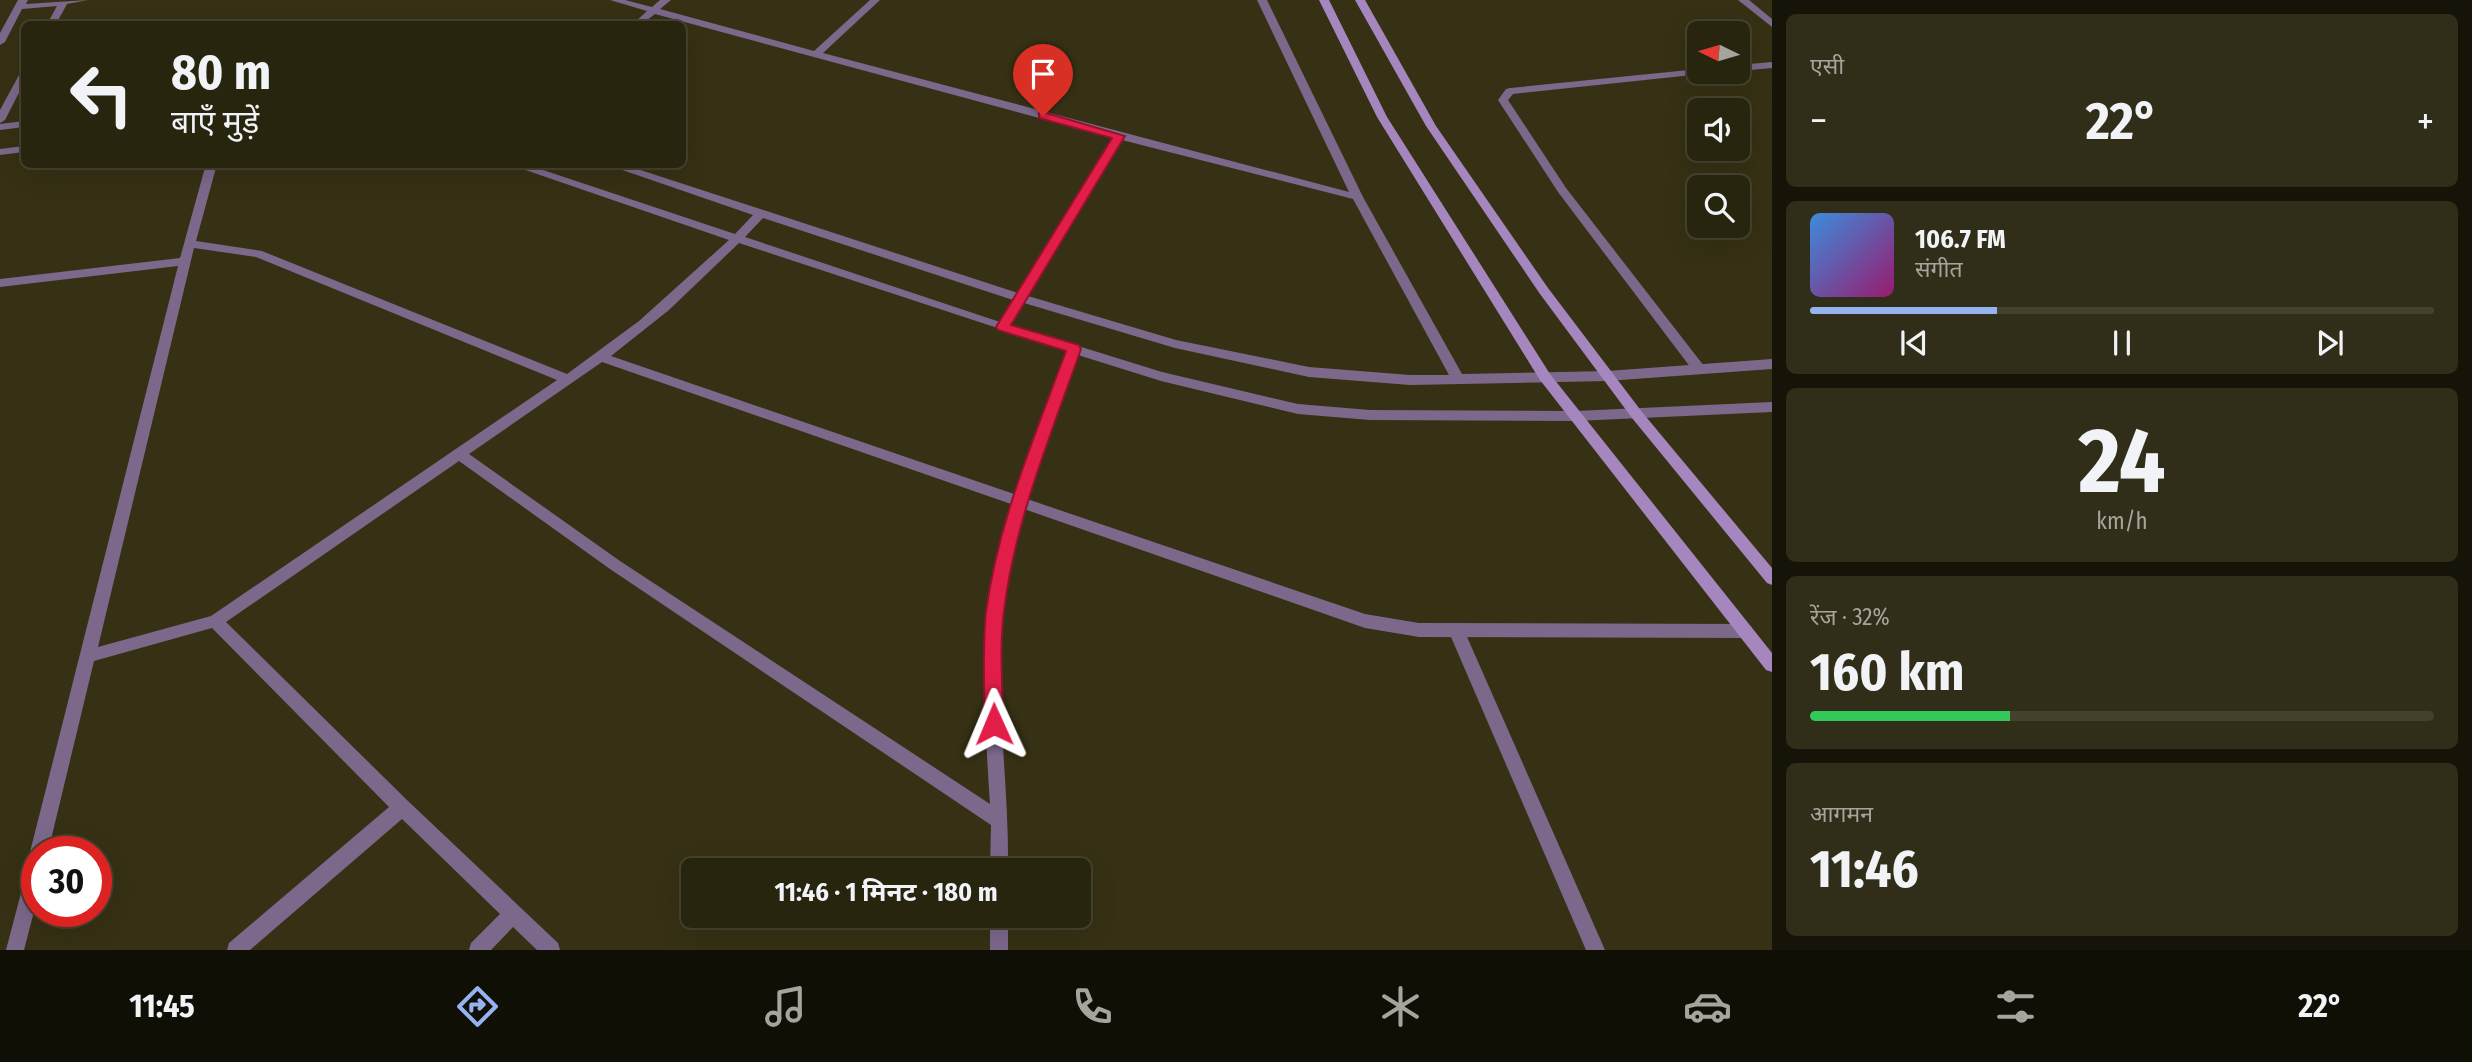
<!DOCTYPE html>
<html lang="hi">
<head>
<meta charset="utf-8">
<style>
  :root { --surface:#28250f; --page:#302d18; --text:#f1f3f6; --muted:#a5a59e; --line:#44422f; --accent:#95b2f1 }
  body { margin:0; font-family:"Fira Sans Condensed","Noto Sans Devanagari",sans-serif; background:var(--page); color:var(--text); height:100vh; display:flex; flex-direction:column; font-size:26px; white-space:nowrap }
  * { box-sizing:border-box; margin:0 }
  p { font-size:23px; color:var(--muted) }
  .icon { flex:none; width:38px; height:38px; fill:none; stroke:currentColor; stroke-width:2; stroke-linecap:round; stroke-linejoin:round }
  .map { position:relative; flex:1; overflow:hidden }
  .side { display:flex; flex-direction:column; gap:14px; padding:14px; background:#161408; width:700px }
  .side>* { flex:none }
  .top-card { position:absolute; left:21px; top:21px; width:665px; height:147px; border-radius:10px; box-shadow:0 7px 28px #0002,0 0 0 2px var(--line); background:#28250f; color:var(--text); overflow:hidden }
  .needle { width:46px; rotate:275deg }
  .fabs { position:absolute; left:1687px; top:21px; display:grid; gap:14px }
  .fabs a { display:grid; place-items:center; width:63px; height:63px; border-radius:10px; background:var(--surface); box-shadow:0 7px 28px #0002,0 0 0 2px var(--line); font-size:35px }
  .speed { position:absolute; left:21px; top:836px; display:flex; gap:14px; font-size:35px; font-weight:700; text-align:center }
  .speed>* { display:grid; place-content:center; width:91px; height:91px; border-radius:50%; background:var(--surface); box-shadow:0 7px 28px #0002,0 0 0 2px var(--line); line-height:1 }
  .speed .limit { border:10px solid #d22; background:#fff; color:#111 }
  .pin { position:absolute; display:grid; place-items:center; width:60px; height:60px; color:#fff; margin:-72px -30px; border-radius:50% 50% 50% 0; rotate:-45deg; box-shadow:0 0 7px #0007 }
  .pin .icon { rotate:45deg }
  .me { position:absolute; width:77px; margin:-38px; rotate:359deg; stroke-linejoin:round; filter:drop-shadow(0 0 5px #0008) }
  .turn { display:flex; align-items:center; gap:24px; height:147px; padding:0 35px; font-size:32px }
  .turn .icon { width:91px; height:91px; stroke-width:2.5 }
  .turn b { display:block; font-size:49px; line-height:60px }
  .big { font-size:52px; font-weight:700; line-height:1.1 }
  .side .card { flex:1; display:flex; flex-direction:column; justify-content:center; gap:10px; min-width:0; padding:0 24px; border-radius:10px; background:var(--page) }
  .side .dial { align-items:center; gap:0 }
  .dial b { font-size:91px; line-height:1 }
  .song { display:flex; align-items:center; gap:21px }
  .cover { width:84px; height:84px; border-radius:10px; background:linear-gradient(135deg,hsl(210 70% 55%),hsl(320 70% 35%)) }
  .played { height:7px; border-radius:4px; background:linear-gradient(90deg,var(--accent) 30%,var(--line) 30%) }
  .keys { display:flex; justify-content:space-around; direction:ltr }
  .heat { display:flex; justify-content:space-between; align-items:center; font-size:38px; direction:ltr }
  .charge { height:10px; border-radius:5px; background:linear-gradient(90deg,#34c759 32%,var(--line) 0) }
  .trip { position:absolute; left:681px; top:858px; width:410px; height:70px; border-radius:10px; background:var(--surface); box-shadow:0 7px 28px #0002,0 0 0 2px var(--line); font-weight:700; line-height:70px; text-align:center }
  .tabs { display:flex; height:112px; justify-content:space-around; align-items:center; background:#100f06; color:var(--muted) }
  .tabs .icon { width:49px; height:49px }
  .tabs .current { color:var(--accent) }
  .tabs b { font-size:32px; color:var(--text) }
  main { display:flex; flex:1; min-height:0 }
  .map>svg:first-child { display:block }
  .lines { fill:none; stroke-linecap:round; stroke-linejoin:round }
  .service { fill:#7c688b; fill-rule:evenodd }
  .minor { fill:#7c688b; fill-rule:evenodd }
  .secondary { fill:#a686be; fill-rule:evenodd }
  .route { fill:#e11d48; stroke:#92132f; stroke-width:2 }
</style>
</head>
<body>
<main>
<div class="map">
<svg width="1772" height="950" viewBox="0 0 1772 950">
  <rect width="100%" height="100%" fill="#363114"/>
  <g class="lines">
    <g class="service">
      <path d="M1738,0H1749L1772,19V27Z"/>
      <path d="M1772,62V68L1738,71V65Z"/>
      <path d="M1699,69V72H1704L1702,74L1513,94L1508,100L1566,188L1704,366L1705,369L1699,374L1694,372L1558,192L1498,100L1506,89L1510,88Z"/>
      <path d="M1456,623L1462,625L1464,630L1605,950H1586L1448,630L1450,625Z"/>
    </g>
    <g class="minor">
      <path d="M18,0H28L26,4L88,0L67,4L56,24H47L57,6L22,9L5,42L0,45V33Z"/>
      <path d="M610,0H625L652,7L660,0H671L660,9L814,51L870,0H880L823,53L1349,192L1257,0H1267L1363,197L1462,374L1607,371L1772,359V369L1607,381L1410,385L1309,377L1175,348L1024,303L1010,325L1162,372L1298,404L1370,410L1576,411L1772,402V412L1576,421L1370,420L1298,414L1161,381L1078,355L1027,499L1365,614L1419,623L1745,624L1751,626L1753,631L1751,636L1745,638L1419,637L1365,628L1024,509C1009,560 1000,613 1000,667C1000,735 1009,802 1008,870H990L991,825L610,569L459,461L226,622L408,801L558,943L560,950H537L513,927L491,950H469L471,943L500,914L402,819L250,950H227L229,943L389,807L212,628L94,661L48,852H37V900L24,950H6L31,855L30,852L178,266L0,287V279L180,258L206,164H217L196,241L262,251L567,374L639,321L729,240L508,164H525L735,234L753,215L605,164H622L1018,293L1113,138L655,14L642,24H633L647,11ZM1122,140L1353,199L1449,375H1410L1309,367L1176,340L1028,296ZM763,218L1013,300L1000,322L745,237ZM739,243L1067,351L1014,494L611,356L669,310ZM194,248L256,257L557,380L211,616L98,647ZM602,362L1011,504C979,603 983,702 990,804L620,561L469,454Z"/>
      <path d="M24,72V83L5,120L0,123V110L19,75Z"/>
      <path d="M24,121V127L0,130V124Z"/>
      <path d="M24,146V152L0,155V149Z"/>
      <rect x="990" y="915" width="18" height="35"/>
    </g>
    <g class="secondary">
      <path d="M1319,0H1329L1387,117L1550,374L1772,653V672L1766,670L1540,380L1377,117Z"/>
      <path d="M1355,0H1365L1436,126L1548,288L1642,412L1772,568V585L1767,583L1632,418L1540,294L1426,126Z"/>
    </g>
  </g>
  <path class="route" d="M1043,112L1125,136L1011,325L1079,345L1081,349C1051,435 1015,520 1004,611C999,648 1003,687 1003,724L1000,730L994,732L987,730L984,724C985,687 982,648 986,612C998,521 1035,436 1066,351L998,330L996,327L1112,138L1039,118V113Z"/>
</svg>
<div class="fabs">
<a><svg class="needle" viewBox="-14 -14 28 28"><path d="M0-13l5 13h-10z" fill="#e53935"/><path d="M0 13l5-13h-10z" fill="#a5a59e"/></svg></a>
<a><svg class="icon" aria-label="sound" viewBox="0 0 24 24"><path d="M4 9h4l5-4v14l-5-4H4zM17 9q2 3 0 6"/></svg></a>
<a><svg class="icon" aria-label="search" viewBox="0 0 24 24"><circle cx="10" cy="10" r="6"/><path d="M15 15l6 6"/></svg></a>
</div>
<div class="speed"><div class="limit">30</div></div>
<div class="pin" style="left:1043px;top:116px;background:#d93025"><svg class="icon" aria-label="arrive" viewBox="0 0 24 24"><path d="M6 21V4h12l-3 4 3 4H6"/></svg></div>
<svg class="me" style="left:994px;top:724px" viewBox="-20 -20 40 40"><path d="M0-17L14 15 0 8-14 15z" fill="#e11d48" stroke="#fff" stroke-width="4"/></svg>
<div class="trip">11:46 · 1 मिनट · 180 m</div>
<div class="top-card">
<div class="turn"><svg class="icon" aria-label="left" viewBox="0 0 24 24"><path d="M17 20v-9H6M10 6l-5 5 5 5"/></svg><div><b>80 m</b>बाएँ मुड़ें</div></div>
</div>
</div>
<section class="side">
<div class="card"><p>एसी</p>
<div class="heat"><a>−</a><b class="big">22°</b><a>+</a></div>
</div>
<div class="card">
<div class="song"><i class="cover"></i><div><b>106.7 FM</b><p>संगीत</p></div></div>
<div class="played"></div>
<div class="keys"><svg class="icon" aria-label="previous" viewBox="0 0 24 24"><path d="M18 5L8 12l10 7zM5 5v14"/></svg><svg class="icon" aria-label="pause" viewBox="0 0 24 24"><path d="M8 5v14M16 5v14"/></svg><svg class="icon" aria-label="next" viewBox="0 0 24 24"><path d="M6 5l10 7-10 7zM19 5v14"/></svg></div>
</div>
<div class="card dial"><b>24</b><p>km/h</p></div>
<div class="card"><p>रेंज · 32%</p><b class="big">160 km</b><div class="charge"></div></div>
<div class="card"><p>आगमन</p><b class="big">11:46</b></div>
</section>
</main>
<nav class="tabs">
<b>11:45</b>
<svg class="icon current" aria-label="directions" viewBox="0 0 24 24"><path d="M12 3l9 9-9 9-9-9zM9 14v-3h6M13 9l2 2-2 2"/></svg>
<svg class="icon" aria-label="music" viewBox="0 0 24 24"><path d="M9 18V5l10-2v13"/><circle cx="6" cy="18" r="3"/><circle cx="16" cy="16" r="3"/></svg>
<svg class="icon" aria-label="phone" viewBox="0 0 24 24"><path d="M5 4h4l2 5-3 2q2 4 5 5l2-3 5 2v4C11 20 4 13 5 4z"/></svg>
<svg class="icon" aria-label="climate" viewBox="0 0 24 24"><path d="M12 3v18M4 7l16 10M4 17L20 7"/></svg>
<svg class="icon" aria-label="car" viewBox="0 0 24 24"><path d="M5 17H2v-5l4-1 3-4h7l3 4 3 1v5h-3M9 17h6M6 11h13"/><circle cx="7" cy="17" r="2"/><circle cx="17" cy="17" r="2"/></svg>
<svg class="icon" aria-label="filters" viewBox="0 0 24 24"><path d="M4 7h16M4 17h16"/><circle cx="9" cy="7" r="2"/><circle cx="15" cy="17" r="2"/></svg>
<b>22°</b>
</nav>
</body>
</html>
